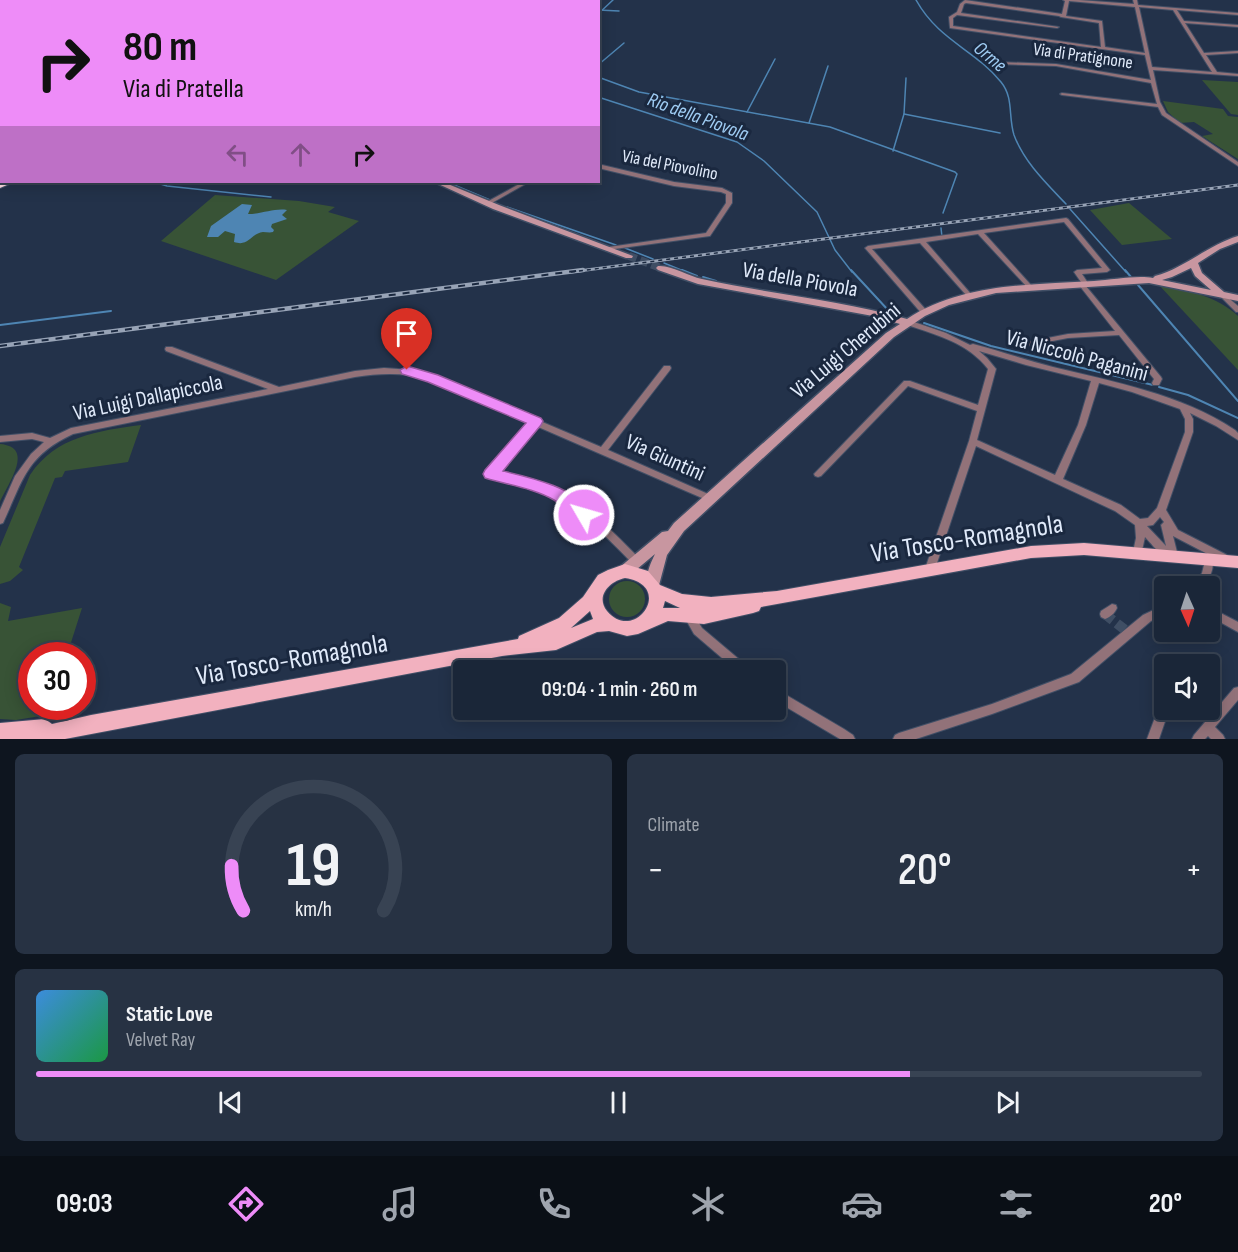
<!DOCTYPE html>
<html lang="en">
<head>
<meta charset="utf-8">
<style>
  :root { --surface:#1a2638; --page:#273243; --text:#f1f3f6; --muted:#9fa5ae; --line:#384353; --accent:#ee8cf8 }
  body { margin:0; font-family:"Sofia Sans Condensed",sans-serif; background:var(--page); color:var(--text); height:100vh; display:flex; flex-direction:column; font-size:22px; white-space:nowrap }
  * { box-sizing:border-box; margin:0 }
  p { font-size:20px; color:var(--muted) }
  .icon { flex:none; width:33px; height:33px; fill:none; stroke:currentColor; stroke-width:2; stroke-linecap:round; stroke-linejoin:round }
  .map { position:relative; height:739px; overflow:hidden }
  .drawer { display:flex; flex-direction:column; gap:15px; padding:15px; background:#0e151f; flex:1 }
  .drawer>* { flex:none }
  .guide { position:absolute; left:0px; top:0px; width:600px; height:183px; box-shadow:0 3px 15px #0003,0 0 0 2px var(--line); background:#ee8cf8; color:#111; overflow:hidden }
  .needle { width:39px; rotate:177deg }
  .controls { position:absolute; left:1154px; top:576px; display:grid; gap:12px }
  .controls a { display:grid; place-items:center; width:66px; height:66px; border-radius:6px; background:var(--surface); box-shadow:0 3px 15px #0003,0 0 0 2px var(--line); font-size:30px }
  .speed { position:absolute; left:18px; top:642px; display:flex; gap:12px; font-size:30px; font-weight:700; text-align:center }
  .speed>* { display:grid; place-content:center; width:78px; height:78px; border-radius:50%; background:var(--surface); box-shadow:0 3px 15px #0003,0 0 0 2px var(--line); line-height:1 }
  .speed .limit { border:9px solid #d22; background:#fff; color:#111 }
  .pin { position:absolute; display:grid; place-items:center; width:51px; height:51px; color:#fff; margin:-62px -26px; border-radius:50% 50% 50% 0; rotate:-45deg; box-shadow:0 0 6px #0007 }
  .pin .icon { rotate:45deg }
  .me { position:absolute; width:66px; margin:-33px; rotate:308deg; stroke-linejoin:round; filter:drop-shadow(0 0 4px #0008) }
  .turn { display:flex; align-items:center; gap:21px; height:126px; padding:0 24px; font-size:27px }
  .turn .icon { width:78px; height:78px; stroke-width:2.5 }
  .turn b { display:block; font-size:42px; line-height:51px }
  .lanes { display:flex; align-items:center; height:57px; padding:0 24px; background:#0003; justify-content:center; gap:30px; direction:ltr }
  .lanes .off { opacity:.35 }
  .big { font-size:45px; font-weight:600; line-height:1.1 }
  .drawer .widget { flex:1; display:flex; flex-direction:column; justify-content:center; gap:9px; min-width:0; padding:0 21px; border-radius:9px; background:var(--page) }
  .drawer .dial { align-items:center; gap:0 }
  .dial svg { height:156px; overflow:visible; fill:none; stroke:var(--line); stroke-width:7; stroke-linecap:round; text-anchor:middle }
  .dial text { fill:var(--text); stroke:none }
  .song { display:flex; align-items:center; gap:18px }
  .cover { width:72px; height:72px; border-radius:9px; background:linear-gradient(135deg,hsl(210 70% 55%),hsl(140 70% 35%)) }
  .played { height:6px; border-radius:3px; background:linear-gradient(90deg,var(--accent) 75%,var(--line) 75%) }
  .keys { display:flex; justify-content:space-around; direction:ltr }
  .heat { display:flex; justify-content:space-between; align-items:center; font-size:33px; direction:ltr }
  .drawer .tiles { flex:1; display:grid; gap:15px; grid-template-columns:1fr 1fr }
  .widget:last-child { grid-column:span 2 }
  .trip { position:absolute; left:453px; top:660px; width:333px; height:60px; border-radius:6px; background:var(--surface); box-shadow:0 3px 15px #0003,0 0 0 2px var(--line); font-weight:600; line-height:60px; text-align:center }
  .tabs { display:flex; height:96px; justify-content:space-around; align-items:center; background:#0a0f16; color:var(--muted) }
  .tabs .icon { width:42px; height:42px }
  .tabs .active { color:var(--accent) }
  .tabs b { font-size:27px; color:var(--text) }
  .map>svg:first-child { display:block }
  .green { fill:#385336 }
  .water { fill:#4e85b3 }
  .lines { fill:none; stroke-linecap:round; stroke-linejoin:round }
  .stream-far1 { stroke:#4e85b3; stroke-width:1.5 }
  .stream { stroke:#4e85b3; stroke-width:2 }
  .street-tunnel { stroke:#3f4e64; stroke-width:10; stroke-dasharray:10 5; stroke-linecap:butt }
  .secondary-tunnel { stroke:#3f4e64; stroke-width:8; stroke-dasharray:8 4; stroke-linecap:butt }
  .street-casing { stroke:#414f66; stroke-width:2 }
  .secondary-casing { stroke:#414f66; stroke-width:3 }
  .primary-casing { stroke:#414f66; stroke-width:2 }
  .highway-casing { stroke:#414f66; stroke-width:2 }
  .street { fill:#927279; fill-rule:evenodd }
  .secondary { fill:#c896a0; fill-rule:evenodd }
  .primary { fill:#f2b1bf; fill-rule:evenodd }
  .highway { fill:#f9d9df; fill-rule:evenodd }
  .rail-far1-casing { stroke:#97a3b6; stroke-width:3 }
  .rail-casing { stroke:#97a3b6; stroke-width:4.5 }
  .rail-far1 { stroke:#1a283f; stroke-width:1.5; stroke-dasharray:4; stroke-linecap:butt }
  .rail { stroke:#1a283f; stroke-width:2; stroke-dasharray:7; stroke-linecap:butt }
  .route { fill:#ee8cf8; stroke:#9b5ba1; stroke-width:1.5 }
  .labels { text-anchor:middle; dominant-baseline:central; stroke-width:6; stroke-linejoin:round; paint-order:stroke }
  .far-street-label { font-size:18px; fill:#e0eafa; stroke:#1a283f }
  .far-water-label { font-size:20px; font-style:italic; fill:#9fccf3; stroke:#1a283f }
  .street-label { font-size:22px; fill:#e0eafa; stroke:#1a283f }
  .near-street-label { font-size:27px; fill:#e0eafa; stroke:#1a283f }
</style>
</head>
<body>
<div class="map">
<svg width="1238" height="739" viewBox="0 0 1238 739">
  <rect width="100%" height="100%" fill="#23324a"/>
  <g class="green">
    <path d="M1202,80L1238,82V115L1231,114Z"/>
    <path d="M1163,101L1223,109L1228,116L1238,117V159L1202,136L1213,134L1194,122L1180,123L1168,112Z"/>
    <path d="M215,195L299,201L335,207L328,212L359,221L276,280L161,241Z"/>
    <path d="M1129,203L1172,239L1122,245L1090,210Z"/>
    <path d="M1159,285C1187,290 1217,296 1238,316V370Z"/>
    <path d="M141,425L128,462L65,471L62,477L55,478L19,567L23,570L10,581L0,584V547L30,475C56,436 98,431 141,425Z"/>
    <path d="M0,444C35,447 9,482 0,502Z"/>
    <circle cx="627" cy="599" r="18"/>
    <path d="M0,603L11,607L8,621L82,608L67,655L32,656V706L50,707L47,715L16,720L0,719Z"/>
  </g>
  <path class="water" d="M242,204L252,205L248,214C263,214 274,208 287,210L282,215L287,219L272,224L271,227L274,230L273,232C270,233 266,232 263,232C250,234 249,247 234,242L235,234L225,231L218,237H207L211,226Z"/>
  <g class="lines">
    <g class="stream-far1">
      <path d="M259,0L265,2"/>
      <path d="M317,0L326,2"/>
      <path d="M916,0C939,41 974,49 1001,82C1014,98 1008,116 1014,135C1024,162 1046,183 1066,204"/>
      <path d="M518,2L523,0"/>
      <path d="M548,2L553,0"/>
      <path d="M598,10L619,11"/>
      <path d="M598,14L613,0"/>
      <path d="M598,65L624,43"/>
      <path d="M598,77L639,92L830,127L955,172L957,174L943,213"/>
      <path d="M598,97L737,142L764,161L817,212L835,250L852,272"/>
      <path d="M747,112L775,59"/>
      <path d="M904,114L1000,133"/>
      <path d="M809,123L828,66"/>
      <path d="M893,151L904,114L906,78"/>
      <path d="M154,182L167,186L271,197"/>
      <path d="M447,182L490,200"/>
      <path d="M507,207L616,245"/>
      <path d="M1070,209L1126,272"/>
      <path d="M941,228L942,237"/>
      <path d="M625,248L653,259"/>
      <path d="M664,263L686,272"/>
    </g>
    <g class="stream">
      <path d="M682,270L697,276"/>
      <path d="M851,270L888,310L895,312"/>
      <path d="M1125,270L1131,277"/>
      <path d="M703,277L716,281"/>
      <path d="M1138,285L1238,401"/>
      <path d="M924,323L991,346L1153,385"/>
      <path d="M0,325L111,311"/>
      <path d="M1159,387L1188,395L1238,418"/>
    </g>
    <path class="street-tunnel" d="M1105,614L1129,633"/>
    <path class="secondary-tunnel" d="M629,256L661,268"/>
    <defs>
      <g id="street">
        <path d="M2,0L11,2H4Z"/>
        <path d="M125,0H130L128,2H122Z"/>
        <path d="M965,0L1062,14L1065,1L1063,0H1079L1134,4L1133,0H1137L1138,5L1238,13V15L1177,10L1184,21L1238,25V27L1185,23L1204,53L1238,51V53L1206,55L1217,72L1238,74V76L1153,70L1160,102L1166,113L1238,162V166L1162,115L1158,107L1062,95L1060,94L1062,93L1157,104L1151,83L1056,66L997,64L974,49L978,48L998,62L1056,64L1151,80L1145,55L950,28L949,17L957,12L960,4ZM1069,1L1135,7L1145,53L1105,47L1102,21L1066,16ZM966,3L1059,16L1061,17L1099,23L1101,47L953,26V18L957,15L1057,28L1059,27L961,13L964,4ZM1139,7L1173,10L1212,72L1152,67Z"/>
        <rect x="0" y="88" width="2" height="3"/>
        <path d="M598,164L674,182L722,188L732,193V203L710,236L607,250L606,249L609,247L706,233L726,203V194L721,192L674,186L598,168Z"/>
        <path d="M523,182H529L490,204H486L485,203Z"/>
        <path d="M1066,218L1068,219L1110,270L1107,272L1082,274L1088,283L1085,285L1161,377L1162,379L1159,385H1153L1152,383L1154,379L1119,335L1068,338L1022,347L1018,345L1022,343L1068,334L1115,331L1079,285L1078,284L1081,282L1074,272L1077,270L1102,268L1064,222L984,233L1031,285L1032,286L1029,288L1027,287L978,234L926,242L971,294L972,295L971,296H967L920,243L872,249L927,311L928,313L925,315H923L865,248L868,246Z"/>
        <path d="M1223,294L1225,295L1238,306V312H1236L1220,296L1221,295Z"/>
        <path d="M907,321H911L946,333L970,345L973,344C1000,351 1026,360 1053,367C1114,382 1181,394 1235,430L1238,433V440L1216,426L1190,413L1193,419V432L1166,510L1178,530L1227,555L1229,558L1227,561L1224,562L1221,561L1173,536L1178,556L1176,559C1163,561 1154,546 1145,537L1141,555L1138,556L1135,555L1133,552L1136,538L1135,525L1115,511L976,446L935,569L933,572L930,573L927,572L925,569L969,441L977,411L908,386L821,476L818,477L815,476L814,474L904,381H910L978,405L988,369C968,343 937,335 907,325L905,323ZM979,351L1026,365L1091,381L1078,425L1055,475L977,440L996,369L987,358ZM1099,383L1132,392L1180,409L1185,419V432L1157,508L1148,518L1140,519L1121,505L1063,479L1086,425ZM1160,517L1164,522L1161,525L1166,546L1147,526L1153,525Z"/>
        <path d="M166,347H172L279,387L355,371L384,368L413,370L436,376L534,419H539L540,421L601,447L664,366H670L671,368L670,370L608,450L715,497L716,499L715,501L712,503L709,501L536,426L498,472C518,477 538,481 556,490C589,506 615,534 640,559L642,562L640,565L637,566L634,565C606,536 576,505 538,490C522,483 504,481 488,476L487,474L488,472L530,423L430,380C405,372 381,373 355,377L73,434C26,456 23,480 3,523L0,524V510L15,476L31,454L44,442L32,439L0,442V436L32,433L50,438L71,428L268,389L166,351L165,349Z"/>
        <path d="M1209,556L1212,557C1215,569 1210,577 1203,586H1193L1202,573L1206,557Z"/>
        <path d="M1112,604L1116,605L1117,608C1115,613 1110,617 1105,619L1101,617L1100,614L1101,611Z"/>
        <path d="M1164,605V614L1151,621L1079,682L992,714L916,739H893L895,735L899,733L992,704L1071,674L1143,615Z"/>
        <path d="M1209,607L1238,622V632L1209,616Z"/>
        <path d="M690,613L694,615L702,628L747,666L748,670H736L694,634L685,618L686,615Z"/>
        <path d="M1238,687V700L1215,727L1223,735L1225,739H1211L1208,736L1205,739H1192L1194,735L1234,688Z"/>
        <path d="M776,689L844,729L853,735L855,739H840L781,704L776,700Z"/>
        <path d="M1164,703V710H1169L1159,739H1147L1160,704Z"/>
      </g>
      <g id="secondary">
        <rect x="0" y="14" width="2" height="4"/>
        <path d="M434,182H443L499,205L633,256L632,258H626L493,209Z"/>
        <path d="M1238,236V242L1220,249L1198,263L1202,273L1224,292L1238,295V301L1149,283L996,293L949,305L925,316L894,337L684,531L667,555L658,589L653,591L648,589C644,578 650,564 655,554L630,575L625,577L620,575L618,571L620,567L662,532L668,531L674,523L886,333L900,324L873,316L698,284L658,270L656,268L658,266C672,265 688,276 702,279C770,294 840,300 907,319C962,283 1031,285 1094,281C1112,280 1137,275 1153,278L1155,276C1185,268 1208,245 1238,236ZM1191,268L1195,276L1211,290L1162,280L1172,277Z"/>
      </g>
      <path id="primary" d="M1084,543L1238,556V568L1084,555L1031,558L761,607L759,611L753,613L704,624L668,621L638,634L627,636L609,631L597,632L556,650L502,656L65,739H0V723L45,719L52,724L91,715L518,639L519,636L559,618L583,597L598,575L608,570L625,564L648,571L660,585L682,594L711,597L777,591L1031,546ZM625,578C676,586 634,644 607,611C595,596 610,581 625,578ZM665,601L680,608H663ZM590,611L593,619L571,628Z"/>
      <g id="highway">
        <path d="M531,0L530,2H521L523,0Z"/>
        <path d="M0,182L2,181L14,182L0,188Z"/>
      </g>
    </defs>
    <use href="#street" class="street-casing"/>
    <use href="#secondary" class="secondary-casing"/>
    <use href="#primary" class="primary-casing"/>
    <use href="#highway" class="highway-casing"/>
    <use href="#street" class="street"/>
    <use href="#secondary" class="secondary"/>
    <use href="#primary" class="primary"/>
    <use href="#highway" class="highway"/>
    <defs>
      <path id="rail-far1" d="M571,272L1238,185"/>
      <path id="rail" d="M0,346L583,270"/>
    </defs>
    <use href="#rail-far1" class="rail-far1-casing"/>
    <use href="#rail" class="rail-casing"/>
    <use href="#rail-far1" class="rail-far1"/>
    <use href="#rail" class="rail"/>
  </g>
  <path class="route" d="M407,366L438,375L541,418L543,421L541,425L503,471C529,477 579,488 592,515L590,519C576,524 565,507 554,500C533,488 508,485 485,478L483,474L485,470L526,423L428,382L402,374L400,370Z"/>
  <g class="labels">
    <g class="far-street-label">
      <text transform="translate(1083 56) rotate(8)">Via di Pratignone</text>
      <text transform="translate(670 165) rotate(11)">Via del Piovolino</text>
    </g>
    <g class="far-water-label">
      <text transform="translate(990 57) rotate(40)">Orme</text>
      <text transform="translate(698 117) rotate(20)">Rio della Piovola</text>
    </g>
    <g class="street-label">
      <text transform="translate(800 280) rotate(10)">Via della Piovola</text>
      <text transform="translate(846 351) rotate(-40)">Via Luigi Cherubini</text>
      <text transform="translate(1077 356) rotate(15)">Via Niccolò Paganini</text>
      <text transform="translate(148 398) rotate(-12)">Via Luigi Dallapiccola</text>
      <text transform="translate(665 458) rotate(24)">Via Giuntini</text>
    </g>
    <g class="near-street-label">
      <text transform="translate(967 539) rotate(-9)">Via Tosco-Romagnola</text>
      <text transform="translate(292 660) rotate(-10)">Via Tosco-Romagnola</text>
    </g>
  </g>
</svg>
<div class="controls">
<a><svg class="needle" viewBox="-14 -14 28 28"><path d="M0-13l5 13h-10z" fill="#e53935"/><path d="M0 13l5-13h-10z" fill="#9fa5ae"/></svg></a>
<a><svg class="icon" aria-label="sound" viewBox="0 0 24 24"><path d="M4 9h4l5-4v14l-5-4H4zM17 9q2 3 0 6"/></svg></a>
</div>
<div class="speed"><div class="limit">30</div></div>
<div class="pin" style="left:407px;top:370px;background:#d93025"><svg class="icon" aria-label="arrive" viewBox="0 0 24 24"><path d="M6 21V4h12l-3 4 3 4H6"/></svg></div>
<svg class="me" style="left:584px;top:515px" viewBox="-20 -20 40 40"><circle r="17" fill="#ee8cf8" stroke="#fff" stroke-width="3"/><path d="M0-11L8 9 0 5-8 9z" fill="#fff"/></svg>
<div class="trip">09:04 · 1 min · 260 m</div>
<div class="guide">
<div class="turn"><svg class="icon" aria-label="right" viewBox="0 0 24 24"><path d="M7 20v-9h11M14 6l5 5-5 5"/></svg><div><b>80 m</b>Via di Pratella</div></div>
<div class="lanes"><svg class="icon off" aria-label="left" viewBox="0 0 24 24"><path d="M17 20v-9H6M10 6l-5 5 5 5"/></svg><svg class="icon off" aria-label="ahead" viewBox="0 0 24 24"><path d="M12 20V5M6 11l6-6 6 6"/></svg><svg class="icon" aria-label="right" viewBox="0 0 24 24"><path d="M7 20v-9h11M14 6l5 5-5 5"/></svg></div>
</div>
</div>
<section class="drawer">
<div class="tiles">
<div class="widget dial"><svg viewBox="0 0 100 80">
<path d="M14 69A42 42 0 1 1 86 69"/>
<path d="M14 69A42 42 0 0 1 8 46" stroke="#ee8cf8"/>
<text x="50" y="56" font-size="32" font-weight="700">19</text>
<text x="50" y="72" font-size="11">km/h</text>
</svg></div>
<div class="widget"><p>Climate</p>
<div class="heat"><a>−</a><b class="big">20°</b><a>+</a></div>
</div>
<div class="widget">
<div class="song"><i class="cover"></i><div><b>Static Love</b><p>Velvet Ray</p></div></div>
<div class="played"></div>
<div class="keys"><svg class="icon" aria-label="previous" viewBox="0 0 24 24"><path d="M18 5L8 12l10 7zM5 5v14"/></svg><svg class="icon" aria-label="pause" viewBox="0 0 24 24"><path d="M8 5v14M16 5v14"/></svg><svg class="icon" aria-label="next" viewBox="0 0 24 24"><path d="M6 5l10 7-10 7zM19 5v14"/></svg></div>
</div>
</div>
</section>
<nav class="tabs">
<b>09:03</b>
<svg class="icon active" aria-label="directions" viewBox="0 0 24 24"><path d="M12 3l9 9-9 9-9-9zM9 14v-3h6M13 9l2 2-2 2"/></svg>
<svg class="icon" aria-label="music" viewBox="0 0 24 24"><path d="M9 18V5l10-2v13"/><circle cx="6" cy="18" r="3"/><circle cx="16" cy="16" r="3"/></svg>
<svg class="icon" aria-label="phone" viewBox="0 0 24 24"><path d="M5 4h4l2 5-3 2q2 4 5 5l2-3 5 2v4C11 20 4 13 5 4z"/></svg>
<svg class="icon" aria-label="climate" viewBox="0 0 24 24"><path d="M12 3v18M4 7l16 10M4 17L20 7"/></svg>
<svg class="icon" aria-label="car" viewBox="0 0 24 24"><path d="M5 17H2v-5l4-1 3-4h7l3 4 3 1v5h-3M9 17h6M6 11h13"/><circle cx="7" cy="17" r="2"/><circle cx="17" cy="17" r="2"/></svg>
<svg class="icon" aria-label="filters" viewBox="0 0 24 24"><path d="M4 7h16M4 17h16"/><circle cx="9" cy="7" r="2"/><circle cx="15" cy="17" r="2"/></svg>
<b>20°</b>
</nav>
</body>
</html>
